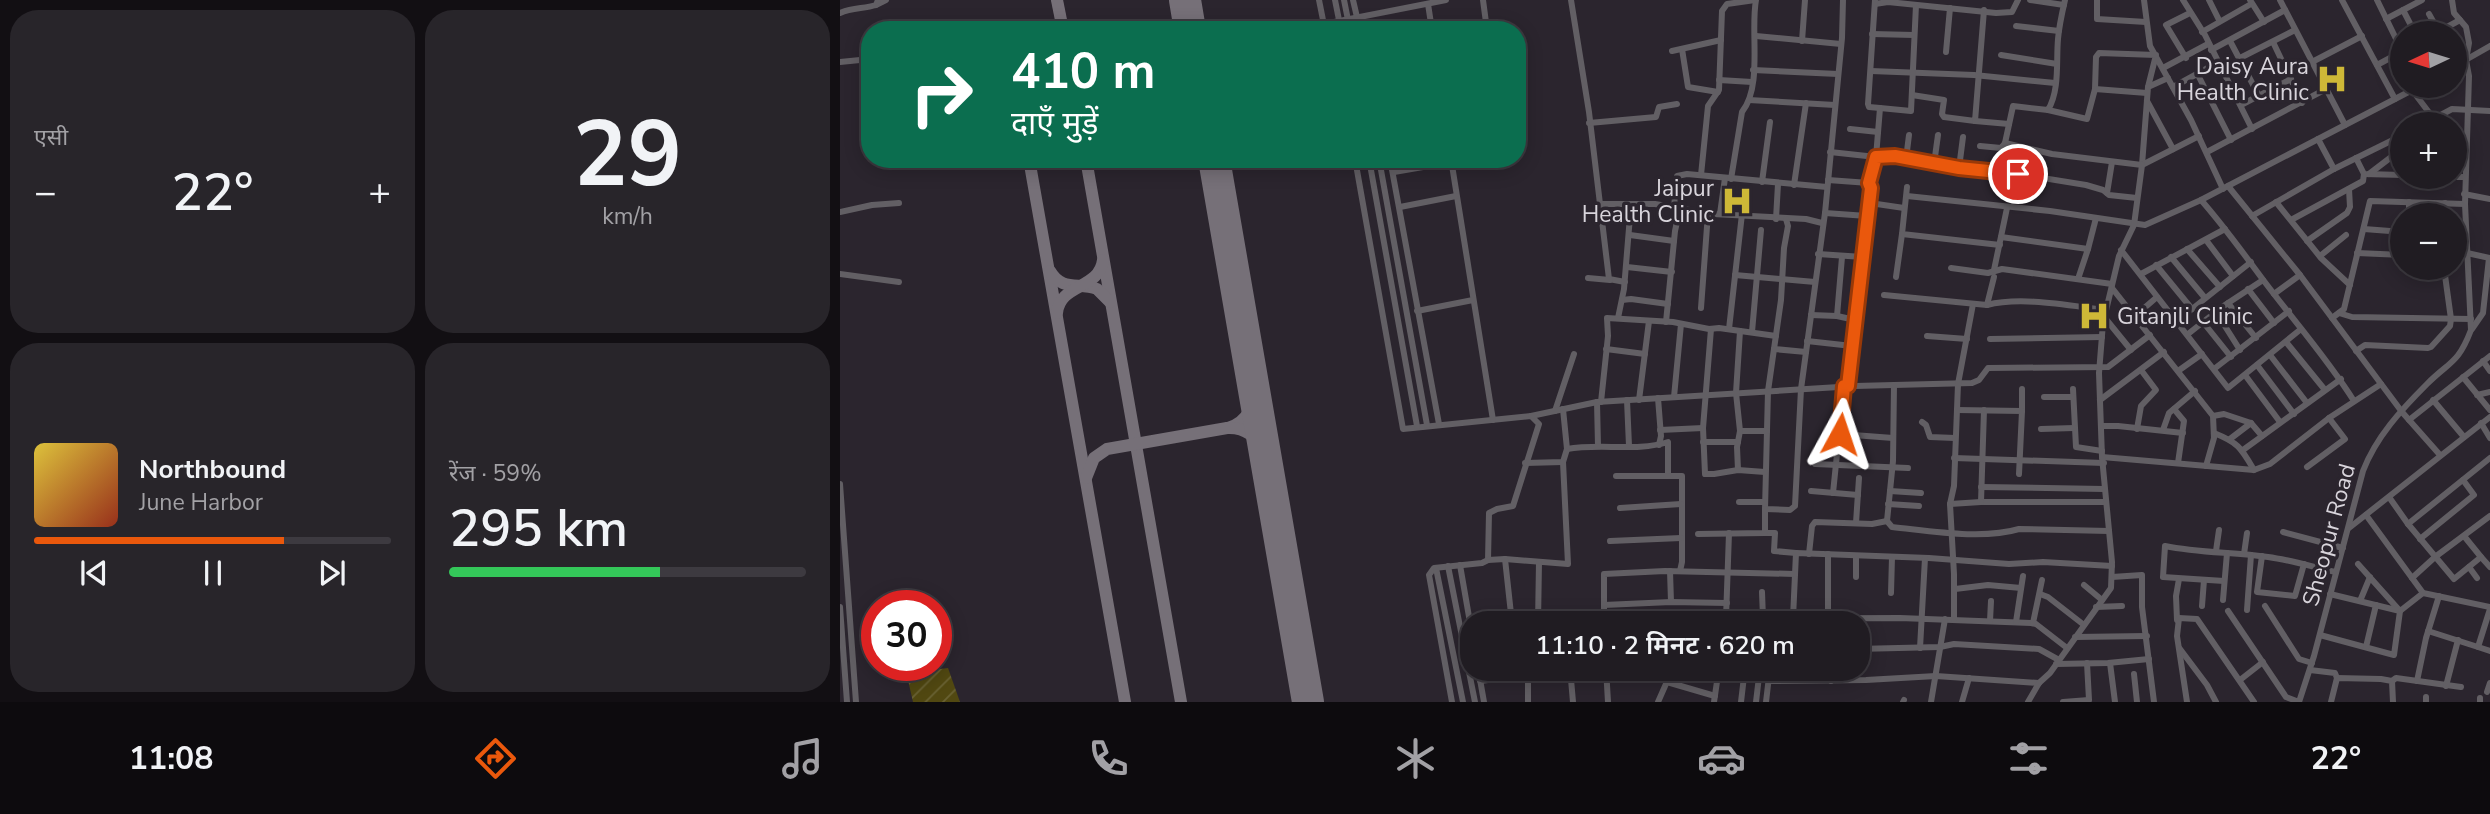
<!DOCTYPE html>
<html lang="hi">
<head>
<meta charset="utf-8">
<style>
  :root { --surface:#201c22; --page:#28252a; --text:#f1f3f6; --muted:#a2a1a5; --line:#3d3a40; --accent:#ea580c }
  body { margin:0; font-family:"Nunito Sans","Noto Sans Devanagari",sans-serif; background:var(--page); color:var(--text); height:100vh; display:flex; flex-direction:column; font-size:26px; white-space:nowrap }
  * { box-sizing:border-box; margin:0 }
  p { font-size:23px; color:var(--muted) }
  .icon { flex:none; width:38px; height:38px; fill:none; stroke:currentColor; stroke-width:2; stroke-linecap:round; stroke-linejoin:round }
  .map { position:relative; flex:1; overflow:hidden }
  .panel { display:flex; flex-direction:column; gap:10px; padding:10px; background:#120f13; width:840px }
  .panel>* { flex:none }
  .top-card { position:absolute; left:21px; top:21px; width:665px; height:147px; border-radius:28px; box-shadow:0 4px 18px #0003,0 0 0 2px var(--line); background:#0b6e4f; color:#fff; overflow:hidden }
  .needle { width:46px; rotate:266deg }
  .fabs { position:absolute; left:1550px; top:21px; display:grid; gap:14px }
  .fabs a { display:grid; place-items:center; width:77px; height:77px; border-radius:50%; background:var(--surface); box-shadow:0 4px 18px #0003,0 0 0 2px var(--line); font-size:35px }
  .speed { position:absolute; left:21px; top:590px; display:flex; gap:14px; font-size:35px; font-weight:700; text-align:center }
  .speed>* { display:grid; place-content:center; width:91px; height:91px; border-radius:50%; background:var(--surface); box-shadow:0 4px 18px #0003,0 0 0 2px var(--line); line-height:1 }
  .speed .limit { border:10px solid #d22; background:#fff; color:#111 }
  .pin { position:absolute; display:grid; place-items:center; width:60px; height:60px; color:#fff; margin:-30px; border:4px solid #fff; border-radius:50%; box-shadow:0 2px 7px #0007 }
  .me { position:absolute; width:77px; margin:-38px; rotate:5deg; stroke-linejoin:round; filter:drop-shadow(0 0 5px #0008) }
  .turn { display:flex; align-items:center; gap:24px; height:147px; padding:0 35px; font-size:32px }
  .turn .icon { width:91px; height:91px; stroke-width:2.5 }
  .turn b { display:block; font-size:49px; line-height:60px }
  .big { font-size:52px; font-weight:600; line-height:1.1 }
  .panel .widget { flex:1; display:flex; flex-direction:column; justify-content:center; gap:10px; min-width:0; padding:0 24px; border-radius:28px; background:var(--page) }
  .panel .dial { align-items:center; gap:0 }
  .dial b { font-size:91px; line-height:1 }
  .song { display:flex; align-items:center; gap:21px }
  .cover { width:84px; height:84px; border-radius:10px; background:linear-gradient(135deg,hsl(50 70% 55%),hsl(10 70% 35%)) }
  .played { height:7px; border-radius:4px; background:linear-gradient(90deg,var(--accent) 70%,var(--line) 70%) }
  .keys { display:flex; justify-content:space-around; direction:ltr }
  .heat { display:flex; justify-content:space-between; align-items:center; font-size:38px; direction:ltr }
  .charge { height:10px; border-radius:5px; background:linear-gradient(90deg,#34c759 59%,var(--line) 0) }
  .panel .tiles { flex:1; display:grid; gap:10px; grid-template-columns:repeat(2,1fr) }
  .trip { position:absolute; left:620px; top:611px; width:410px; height:70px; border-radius:28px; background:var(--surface); box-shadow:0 4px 18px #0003,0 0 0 2px var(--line); font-weight:600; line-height:70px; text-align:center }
  .menu { display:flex; height:112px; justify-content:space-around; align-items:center; background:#0d0b0e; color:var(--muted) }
  .menu .icon { width:49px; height:49px }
  .menu .current { color:var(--accent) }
  .menu b { font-size:32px; color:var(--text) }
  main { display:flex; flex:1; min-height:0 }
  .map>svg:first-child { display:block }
  .garden { fill:url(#garden-furrows) }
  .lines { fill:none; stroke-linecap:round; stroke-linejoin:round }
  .taxiway { stroke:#767078; stroke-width:12 }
  .runway { stroke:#767078; stroke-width:32 }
  .minor { stroke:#625f64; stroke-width:6 }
  .route-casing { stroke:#983908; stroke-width:18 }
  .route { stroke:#ea580c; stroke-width:12 }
  .labels { text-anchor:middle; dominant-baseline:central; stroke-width:7; stroke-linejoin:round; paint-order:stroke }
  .poi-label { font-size:23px; fill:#d8d4db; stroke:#2b252e; text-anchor:end }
  .street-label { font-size:23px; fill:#d8d4db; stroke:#2b252e }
</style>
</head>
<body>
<main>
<section class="panel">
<div class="tiles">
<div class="widget"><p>एसी</p>
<div class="heat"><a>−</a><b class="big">22°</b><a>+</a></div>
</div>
<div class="widget dial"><b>29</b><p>km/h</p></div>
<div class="widget">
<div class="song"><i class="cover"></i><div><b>Northbound</b><p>June Harbor</p></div></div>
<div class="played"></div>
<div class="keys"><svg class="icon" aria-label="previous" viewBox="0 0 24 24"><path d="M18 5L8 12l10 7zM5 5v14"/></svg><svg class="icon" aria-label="pause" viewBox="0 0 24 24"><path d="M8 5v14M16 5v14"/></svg><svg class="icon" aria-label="next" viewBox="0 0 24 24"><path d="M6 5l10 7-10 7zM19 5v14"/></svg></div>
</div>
<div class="widget"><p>रेंज · 59%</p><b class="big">295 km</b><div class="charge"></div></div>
</div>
</section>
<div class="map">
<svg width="1650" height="702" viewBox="0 0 1650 702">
  <defs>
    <pattern id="garden-furrows" width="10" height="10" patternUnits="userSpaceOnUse" patternTransform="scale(1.75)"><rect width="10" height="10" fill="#514811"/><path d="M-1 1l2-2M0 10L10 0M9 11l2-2" fill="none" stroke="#696233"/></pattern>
  </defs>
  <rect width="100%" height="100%" fill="#2b252e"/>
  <path class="garden" d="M108,668L120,702H73L68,680L92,670Z"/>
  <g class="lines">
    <g class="taxiway">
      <path d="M217,0L223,30"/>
      <path d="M189,159L285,702"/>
      <path d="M246,159L341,702"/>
      <path d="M210,271C222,292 239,282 257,289L270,302"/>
      <path d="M217,313C220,283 259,290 263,260"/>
      <path d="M388,428C408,422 416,404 413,384"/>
      <path d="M246,478L254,458L267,449L387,428C406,427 417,437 424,454"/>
    </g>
    <g class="runway">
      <path d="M345,0L350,30"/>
      <path d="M374,159L468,702"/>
    </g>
    <g class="minor">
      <path d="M479,0L485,30"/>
      <path d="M495,0L501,30"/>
      <path d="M504,0L510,30"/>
      <path d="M513,0L520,30"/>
      <path d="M643,0L647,30"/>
      <path d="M731,0L749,112L760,204H815L873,214L966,219L982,223"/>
      <path d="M1190,0L1224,5"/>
      <path d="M1257,0V19L1306,22"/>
      <path d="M1304,0L1310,46L1351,120L1383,189"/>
      <path d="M1343,0L1365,35L1412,129"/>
      <path d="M1369,0L1379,20"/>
      <path d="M1410,0L1424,22"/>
      <path d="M1440,0L1505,125"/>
      <path d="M1502,0L1555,99"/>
      <path d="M1537,0L1562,51"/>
      <path d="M588,4L592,30"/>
      <path d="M1035,4L1048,2L1156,13L1172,12L1178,0"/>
      <path d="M36,5L46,0"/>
      <path d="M1563,10L1575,33"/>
      <path d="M0,13C12,7 24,9 36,5L38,0"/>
      <path d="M1589,14L1599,32"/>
      <path d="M1546,19L1582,0"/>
      <path d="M484,24L606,0"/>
      <path d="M1176,26L1219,31"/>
      <path d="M1362,32L1411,4"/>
      <path d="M1596,33L1620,20"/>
      <path d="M1032,34L1074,35"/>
      <path d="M916,36L1001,44"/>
      <path d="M962,41L965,0"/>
      <path d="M1390,41L1419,96"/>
      <path d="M1433,42L1462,103"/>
      <path d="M842,49L848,87L878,92"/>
      <path d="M1371,50L1445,10"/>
      <path d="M832,51L881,40"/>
      <path d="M1106,52L1110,8"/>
      <path d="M1161,55L1217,64"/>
      <path d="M1346,58L1326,25L1350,13"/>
      <path d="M1400,58L1455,30"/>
      <path d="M0,62L30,59"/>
      <path d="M1472,62L1522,36"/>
      <path d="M1537,65L1563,51"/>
      <path d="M1615,66L1650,46"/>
      <path d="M1323,68L1368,44"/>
      <path d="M913,70L998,74"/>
      <path d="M1031,71L1134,75L1215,83"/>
      <path d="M1358,75L1391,140"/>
      <path d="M879,80L912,82"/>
      <path d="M1333,87L1377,63"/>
      <path d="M1255,89L1256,57L1259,53L1316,55L1308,87"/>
      <path d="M1572,90L1594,119"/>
      <path d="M1072,95L1104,100L1102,114L1104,117L1135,121L1144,10"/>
      <path d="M909,100L995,105"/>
      <path d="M1307,101L1333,149"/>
      <path d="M1401,105L1451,79"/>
      <path d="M1040,108L1071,111L1076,5"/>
      <path d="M1208,110L1247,119L1255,89L1307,93"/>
      <path d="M1135,121L1169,124"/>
      <path d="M749,123L816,117L819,107L837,104"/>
      <path d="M1584,124L1612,109L1650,111"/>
      <path d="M1010,129L1038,132"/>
      <path d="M1478,139L1494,169"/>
      <path d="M1140,146L1161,148L1165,143"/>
      <path d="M990,152L1036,157L1040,108L1029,107L1028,104L1035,0"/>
      <path d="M1367,152L1486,89"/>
      <path d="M1516,158L1524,174L1563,175"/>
      <path d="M515,159L563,429L691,416L699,424L673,506L657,509L649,513L648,560L642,563L594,568L589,575L612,702"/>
      <path d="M529,159L577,426"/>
      <path d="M539,159L587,425"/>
      <path d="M550,159L599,424"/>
      <path d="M611,159L653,420"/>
      <path d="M1066,159L1069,135"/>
      <path d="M1094,164L1098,135"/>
      <path d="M1302,165L1308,87L1328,78"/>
      <path d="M1302,165L1359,136"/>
      <path d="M1119,168L1123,137"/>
      <path d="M554,172L612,162"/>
      <path d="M1529,174L1563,148"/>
      <path d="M861,175L868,106L879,90L882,11L887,4L915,0"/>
      <path d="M1614,177H1625"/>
      <path d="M891,179L902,112C923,86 910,31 916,0"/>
      <path d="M988,180L1029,183L1031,188L1008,386"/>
      <path d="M922,182L930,122"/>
      <path d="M1029,183L1036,157L1055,156L1119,168L1178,174L1246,185L1263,190L1269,195L1297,198"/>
      <path d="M954,185L966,103"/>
      <path d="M1388,186L1460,275L1562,412L1600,455"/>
      <path d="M1067,187L1062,234L1160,245"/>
      <path d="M1267,193L1272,162"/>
      <path d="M1624,194L1650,199"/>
      <path d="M1067,196L1210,211L1305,225L1361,200L1580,86"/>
      <path d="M1361,200C1384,226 1403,253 1424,281C1454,321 1487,358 1514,401"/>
      <path d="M1436,202L1481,258L1510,285"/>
      <path d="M1030,203L1064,208"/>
      <path d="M760,204L769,279L785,282"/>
      <path d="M560,207L616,196"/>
      <path d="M834,207L837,176L847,174L987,187"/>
      <path d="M0,212L32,205L59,203"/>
      <path d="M985,213L1027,216"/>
      <path d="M880,214L885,178"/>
      <path d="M1569,215V202"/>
      <path d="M1605,215V203"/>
      <path d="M1412,216L1494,169L1563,135"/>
      <path d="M936,219L938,184"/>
      <path d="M946,219L948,226L944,248L941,300L928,391L925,509L950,510L955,506L961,389L985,213L1002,38L1003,0"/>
      <path d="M1451,220L1523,181L1524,174"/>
      <path d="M1524,229L1563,232"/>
      <path d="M790,235L834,241"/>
      <path d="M1161,237L1248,249L1238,279"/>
      <path d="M1366,240L1393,276"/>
      <path d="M1467,241L1507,213L1510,207L1509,189"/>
      <path d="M1248,249L1256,218"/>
      <path d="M1347,249L1380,287"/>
      <path d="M1281,250L1388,388L1461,329"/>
      <path d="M1517,253L1563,255"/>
      <path d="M1627,253L1650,258"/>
      <path d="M978,254L1023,257"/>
      <path d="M1480,256L1506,235"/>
      <path d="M1615,256H1627"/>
      <path d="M1331,257L1365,298"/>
      <path d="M1316,265L1352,309"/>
      <path d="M787,267L832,272"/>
      <path d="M1111,268L1148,273L1162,269L1272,284"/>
      <path d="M1154,270L1167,208"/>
      <path d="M0,274L59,282"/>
      <path d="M1301,274L1385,229"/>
      <path d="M895,275L975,282"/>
      <path d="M1056,277L1062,234"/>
      <path d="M748,278L770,280"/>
      <path d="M1272,288L1373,416L1374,438L1366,466"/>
      <path d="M1408,289L1434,323"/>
      <path d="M1434,294L1460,275"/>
      <path d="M1044,295L1147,305C1182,296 1231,306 1266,310"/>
      <path d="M782,300L791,299L828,304"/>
      <path d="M1388,303L1416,338"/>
      <path d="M1147,305L1154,277"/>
      <path d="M861,308L868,213"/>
      <path d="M577,311L633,300"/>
      <path d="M1376,312L1400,350"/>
      <path d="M1499,313L1512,317L1631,319"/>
      <path d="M971,315L997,316L1015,320"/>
      <path d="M997,316L1002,257"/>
      <path d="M1295,316L1317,297"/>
      <path d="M778,318L784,289L791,204"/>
      <path d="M1265,318L1291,350"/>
      <path d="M1492,318L1504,309L1530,201L1625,204"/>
      <path d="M1337,321L1411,262"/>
      <path d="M826,322L835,231L840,208"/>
      <path d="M1363,322L1391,357"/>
      <path d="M871,329L863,428L865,474H874L898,470L925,472"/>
      <path d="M889,329L902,214"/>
      <path d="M1632,329L1643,313L1649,258"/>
      <path d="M912,332L921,230"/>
      <path d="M1348,334L1382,307L1423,280"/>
      <path d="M1087,336L1127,339"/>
      <path d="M1150,339L1262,337"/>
      <path d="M967,341L1012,346"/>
      <path d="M1446,342L1485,390"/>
      <path d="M766,349L805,354"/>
      <path d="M934,349L966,352"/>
      <path d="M1516,351L1525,345L1588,348L1591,347L1610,326L1611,319L1604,268"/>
      <path d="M1430,355L1467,403"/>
      <path d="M1643,361L1650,371"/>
      <path d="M1417,365L1454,414"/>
      <path d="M1374,369L1449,311"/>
      <path d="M1338,371L1362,354"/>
      <path d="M1405,375L1440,422"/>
      <path d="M1623,377L1650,410"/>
      <path d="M1054,385L1053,461L1047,521L1052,527C1091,531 1142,540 1179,529L1269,531"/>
      <path d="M1182,389V411"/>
      <path d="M1233,389L1236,447L1262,451"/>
      <path d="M1637,395L1650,392"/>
      <path d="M834,397L841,324"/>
      <path d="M1204,397H1233"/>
      <path d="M818,398L821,436L819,445"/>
      <path d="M787,400L789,446"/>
      <path d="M799,400L809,321"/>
      <path d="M1260,400L1324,352"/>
      <path d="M1593,400L1624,437"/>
      <path d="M757,402L758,446"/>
      <path d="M761,402L768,336L767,318L833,322L869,329L879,328L936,336"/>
      <path d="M1334,409L1344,421L1338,463"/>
      <path d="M1117,410L1182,411L1179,474"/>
      <path d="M1144,410L1141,502H1266"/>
      <path d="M715,411L734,354"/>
      <path d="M691,416L757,402L1015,386L1132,383L1139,380L1148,368L1268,367L1310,335"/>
      <path d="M1373,416L1384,414L1411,423"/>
      <path d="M1569,420L1650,356"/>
      <path d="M1082,422L1086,425L1090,437L1115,438"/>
      <path d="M1641,423L1650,438"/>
      <path d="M1261,426H1278L1343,433"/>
      <path d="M1201,429L1234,428"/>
      <path d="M1297,429L1301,406L1316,390L1301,370"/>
      <path d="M820,430L863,428"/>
      <path d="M1323,430L1329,413L1355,391"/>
      <path d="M900,431H927"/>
      <path d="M1374,433C1399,443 1401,448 1414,470"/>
      <path d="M1000,434L1053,438"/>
      <path d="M1390,439L1411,423L1422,436"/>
      <path d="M986,440L999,441"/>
      <path d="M863,442H898"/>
      <path d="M727,449C760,443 796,452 828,442V476H842V562L840,571"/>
      <path d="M1403,450L1501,379"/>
      <path d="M1262,457L1414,470L1430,464L1489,418L1541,384"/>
      <path d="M1114,458L1264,463"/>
      <path d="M685,463L723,462L727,449L723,409"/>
      <path d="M975,464L1068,468"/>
      <path d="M1467,467L1505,439L1489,418"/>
      <path d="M898,470L897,447L900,431L896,393L900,331"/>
      <path d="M776,476H828"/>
      <path d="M0,484L16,702"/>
      <path d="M1141,487L1264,489"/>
      <path d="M971,491L1018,495"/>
      <path d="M1050,491L1081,493"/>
      <path d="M993,493L1004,386"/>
      <path d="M1549,497L1568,524L1614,579L1641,557L1624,536"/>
      <path d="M899,502H925"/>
      <path d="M1048,504L1079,506"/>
      <path d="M1110,504L1141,502"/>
      <path d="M780,508L841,504"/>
      <path d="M1526,515L1583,593L1650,607"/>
      <path d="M1016,523L1019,478"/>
      <path d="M1568,524L1650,458"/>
      <path d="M1509,528L1650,417"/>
      <path d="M1443,532L1503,548"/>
      <path d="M925,533H935L934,551L956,553"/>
      <path d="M858,534L925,533V509"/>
      <path d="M1580,539L1634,495L1623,480"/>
      <path d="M770,541L841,538"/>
      <path d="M1376,551L1379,530"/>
      <path d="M969,554L972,526L975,522L1032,524L1047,521"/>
      <path d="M988,554V618"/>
      <path d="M1404,554L1407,533"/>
      <path d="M1422,556L1417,592L1455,596L1464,564"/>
      <path d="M1641,557L1650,567"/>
      <path d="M665,559L728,564L723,462"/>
      <path d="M648,560L665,559L672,623"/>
      <path d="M1518,564L1560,611L1583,593"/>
      <path d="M620,565L632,634"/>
      <path d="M608,566L635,702"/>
      <path d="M1629,567L1637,578"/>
      <path d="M596,568L623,702"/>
      <path d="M830,571L831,602"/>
      <path d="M1016,577V556"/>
      <path d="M1272,577L1302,575V607L1314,702"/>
      <path d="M1572,578L1595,557L1650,516"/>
      <path d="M1384,581L1323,577L1325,546C1359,553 1393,552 1428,557C1451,560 1473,567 1496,572"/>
      <path d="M1244,585L1262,600"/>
      <path d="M1115,589L1148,585L1181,588"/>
      <path d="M922,592L923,618"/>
      <path d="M1051,593L1052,557"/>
      <path d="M1200,594L1208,597L1244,625"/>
      <path d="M1383,600L1387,553"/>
      <path d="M1520,601L1530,577"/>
      <path d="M764,605L831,602L887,603"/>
      <path d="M1362,606L1364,580"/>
      <path d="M1425,606L1459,659L1472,663"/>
      <path d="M0,607L7,702"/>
      <path d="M1256,607L1282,606"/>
      <path d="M1650,609L1638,647L1650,651"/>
      <path d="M1407,610L1411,555"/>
      <path d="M1388,611L1446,697L1459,702L1474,656L1523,471C1536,437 1561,410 1587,384C1610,361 1618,364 1631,330L1625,204L1629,76L1626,60L1629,43L1626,27L1614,13L1612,0"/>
      <path d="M886,618L889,533"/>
      <path d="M953,618L956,553L1089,558L1169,564L1203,562L1272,566"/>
      <path d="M847,619L1060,618L1191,623L1196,624L1227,648"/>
      <path d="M1114,620V574L1110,504L1114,486L1118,384L1133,304"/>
      <path d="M1337,620L1336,596L1339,579"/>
      <path d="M1150,621L1151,601"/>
      <path d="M1176,622L1183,576"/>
      <path d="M698,623L699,562"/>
      <path d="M764,623V574L825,571L955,574"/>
      <path d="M1193,623L1202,580"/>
      <path d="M1588,631L1638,647"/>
      <path d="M1480,635L1554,655L1560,611L1490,594"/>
      <path d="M1235,637L1307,636"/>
      <path d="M1526,647L1536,605"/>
      <path d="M1080,648L1085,558"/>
      <path d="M1017,649L1100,647L1114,644L1199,649L1219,660"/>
      <path d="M1340,649L1367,685L1376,702"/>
      <path d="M1270,663L1275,702"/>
      <path d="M1216,664L1268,663L1309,659"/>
      <path d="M638,668L644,702"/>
      <path d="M688,668V702"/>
      <path d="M730,668L733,702"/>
      <path d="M766,668L768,702"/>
      <path d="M818,668L830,676"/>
      <path d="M856,668L878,675"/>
      <path d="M1470,670L1495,673L1497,678"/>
      <path d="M1294,674L1297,702"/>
      <path d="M1400,680L1423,662"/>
      <path d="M640,681L688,675"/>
      <path d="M928,681L1026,680L1096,676L1199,683"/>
      <path d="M991,681L992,668"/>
      <path d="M1552,681L1556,678L1621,687"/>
      <path d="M1577,681L1586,638L1599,596"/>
      <path d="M827,682L875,696"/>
      <path d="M1606,686L1618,640"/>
      <path d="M1647,692L1650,683"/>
      <path d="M1586,697V702"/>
      <path d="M1640,698V702"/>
      <path d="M818,702L833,668"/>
      <path d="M874,702L879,668"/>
      <path d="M901,702L905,668"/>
      <path d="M916,702L920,668"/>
      <path d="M926,702L930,668"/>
      <path d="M1063,702L1064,700"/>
      <path d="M1091,702L1105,619"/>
      <path d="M1122,702L1129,678"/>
      <path d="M1188,702L1199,683L1210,673L1271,588L1272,562L1262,457L1259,373L1263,323L1279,256L1294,225L1302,165L1212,154L1165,143L1173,106L1208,110C1220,90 1216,61 1218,39C1219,26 1222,13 1225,0"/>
      <path d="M1223,702L1249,700L1247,663"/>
      <path d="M1347,702L1337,636L1339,618L1357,619L1414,702"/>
      <path d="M1491,702L1497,678L1541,679L1552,681L1553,702"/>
    </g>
  </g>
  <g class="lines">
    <defs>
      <path id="route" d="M1000,434L1004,386H1008L1031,188L1029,183L1036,157L1055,156L1119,168L1178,174"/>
    </defs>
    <use href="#route" class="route-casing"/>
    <use href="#route" class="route"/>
  </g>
  <defs>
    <symbol id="hospital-bare" viewBox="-9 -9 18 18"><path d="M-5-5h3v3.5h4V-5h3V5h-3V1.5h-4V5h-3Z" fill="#ceb837" stroke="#2b252e" stroke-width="2.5" paint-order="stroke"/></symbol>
  </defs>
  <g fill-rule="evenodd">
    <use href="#hospital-bare" x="1470" y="57" width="44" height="44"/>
    <use href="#hospital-bare" x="875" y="179" width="44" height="44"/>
    <use href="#hospital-bare" x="1232" y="294" width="44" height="44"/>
  </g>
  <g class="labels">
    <g class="poi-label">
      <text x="1469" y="66">Daisy Aura<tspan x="1469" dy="26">Health Clinic</tspan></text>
      <text x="874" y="188">Jaipur<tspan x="874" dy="26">Health Clinic</tspan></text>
      <text x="1277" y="316" text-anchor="start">Gitanjli Clinic</text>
    </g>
    <g class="street-label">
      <text transform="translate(1489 535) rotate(-75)">Sheopur Road</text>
    </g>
  </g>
</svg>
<div class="fabs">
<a><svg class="needle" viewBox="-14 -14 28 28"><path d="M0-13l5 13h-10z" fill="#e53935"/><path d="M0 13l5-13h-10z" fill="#a2a1a5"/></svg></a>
<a>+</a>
<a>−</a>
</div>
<div class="speed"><div class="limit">30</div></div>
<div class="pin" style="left:1178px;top:174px;background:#d93025"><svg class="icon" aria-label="arrive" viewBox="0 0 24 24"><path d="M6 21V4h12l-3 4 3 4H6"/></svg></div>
<svg class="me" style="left:1000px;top:434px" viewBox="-20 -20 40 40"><path d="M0-17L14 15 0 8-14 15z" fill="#ea580c" stroke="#fff" stroke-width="4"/></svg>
<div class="trip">11:10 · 2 मिनट · 620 m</div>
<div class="top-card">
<div class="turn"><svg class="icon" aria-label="right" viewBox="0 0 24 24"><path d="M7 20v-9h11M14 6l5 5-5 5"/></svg><div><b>410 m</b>दाएँ मुड़ें</div></div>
</div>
</div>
</main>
<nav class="menu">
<b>11:08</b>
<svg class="icon current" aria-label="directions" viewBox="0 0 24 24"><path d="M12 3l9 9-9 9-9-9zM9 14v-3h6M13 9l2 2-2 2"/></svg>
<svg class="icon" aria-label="music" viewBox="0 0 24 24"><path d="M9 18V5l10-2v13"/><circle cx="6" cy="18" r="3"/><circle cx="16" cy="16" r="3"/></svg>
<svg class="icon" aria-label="phone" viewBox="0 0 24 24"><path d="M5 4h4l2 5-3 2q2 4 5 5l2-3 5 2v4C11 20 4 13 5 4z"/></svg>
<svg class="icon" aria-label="climate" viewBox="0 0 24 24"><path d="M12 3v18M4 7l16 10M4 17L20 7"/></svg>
<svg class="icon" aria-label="car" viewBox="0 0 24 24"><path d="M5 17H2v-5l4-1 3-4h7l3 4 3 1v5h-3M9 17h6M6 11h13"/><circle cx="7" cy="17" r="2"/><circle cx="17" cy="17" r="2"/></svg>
<svg class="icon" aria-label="filters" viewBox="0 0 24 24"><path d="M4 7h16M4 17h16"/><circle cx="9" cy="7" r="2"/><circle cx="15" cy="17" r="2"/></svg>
<b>22°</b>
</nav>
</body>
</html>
